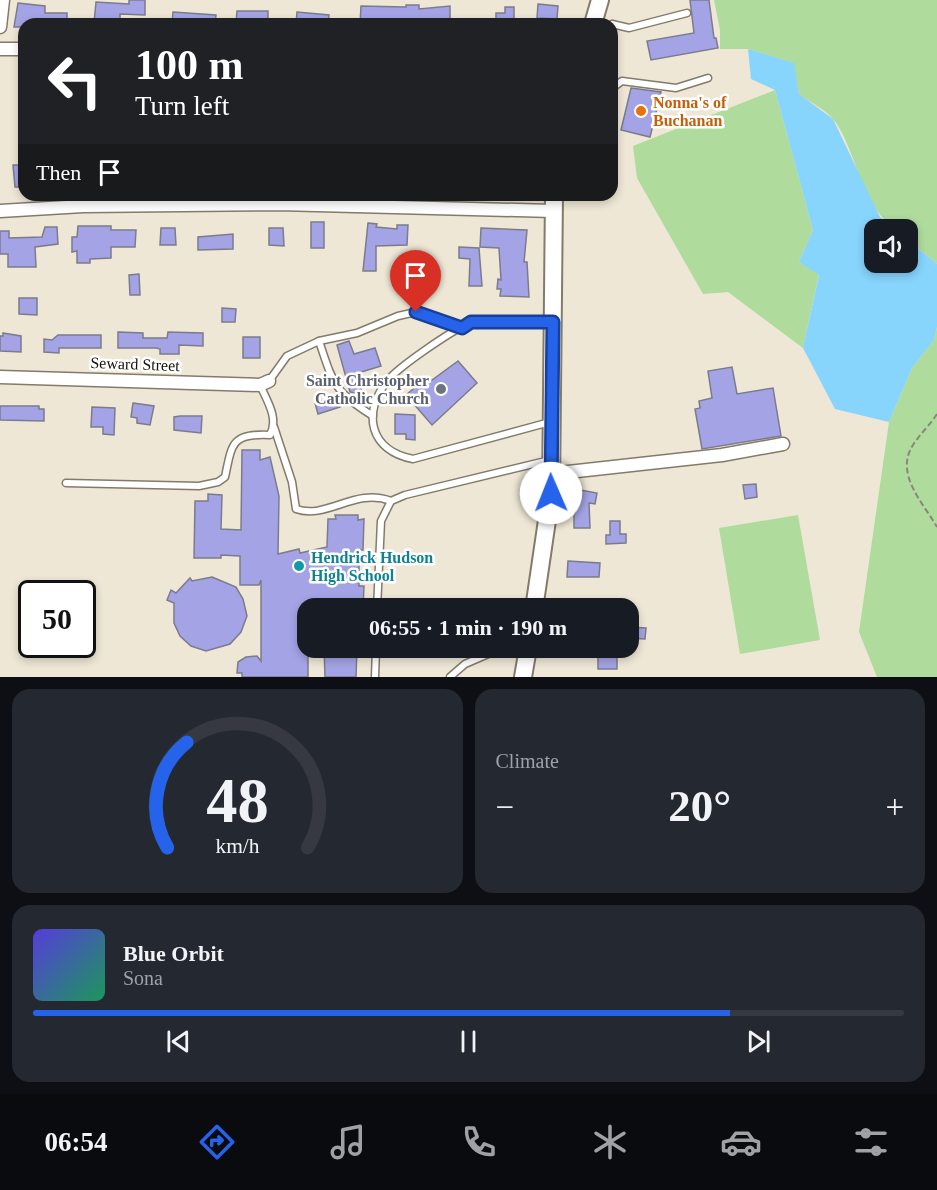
<!DOCTYPE html>
<html lang="en">
<head>
<meta charset="utf-8">
<style>
  :root { --surface:#171b24; --page:#242831; --text:#f1f3f6; --muted:#9ea1a6; --line:#363941; --accent:#2563eb }
  body { margin:0; font-family:"Times New Roman",serif; background:var(--page); color:var(--text); height:100vh; display:flex; flex-direction:column; font-size:22px; white-space:nowrap }
  * { box-sizing:border-box; margin:0 }
  p { font-size:20px; color:var(--muted) }
  .icon { flex:none; width:33px; height:33px; fill:none; stroke:currentColor; stroke-width:2; stroke-linecap:round; stroke-linejoin:round }
  .map { position:relative; height:677px; overflow:hidden }
  .side { display:flex; flex-direction:column; gap:12px; padding:12px; background:#0d0f14; flex:1 }
  .side>* { flex:none }
  .top-card { position:absolute; left:18px; top:18px; width:600px; height:183px; border-radius:18px; box-shadow:0 3px 9px #0003; background:#202124; color:#fff; overflow:hidden }
  .fabs { position:absolute; left:864px; top:219px; display:grid; gap:12px }
  .fabs a { display:grid; place-items:center; width:54px; height:54px; border-radius:12px; background:var(--surface); box-shadow:0 3px 9px #0003; font-size:30px }
  .speed { position:absolute; left:18px; top:580px; display:flex; gap:12px; font-size:30px; font-weight:700; text-align:center }
  .speed>* { display:grid; place-content:center; width:78px; height:78px; border-radius:50%; background:var(--surface); box-shadow:0 3px 9px #0003; line-height:1 }
  .speed .limit { border:3px solid #111; border-radius:9px; background:#fff; color:#111 }
  .pin { position:absolute; display:grid; place-items:center; width:51px; height:51px; color:#fff; margin:-62px -26px; border-radius:50% 50% 50% 0; rotate:-45deg; box-shadow:0 0 6px #0007 }
  .pin .icon { rotate:45deg }
  .me { position:absolute; width:66px; margin:-33px; rotate:359deg; stroke-linejoin:round; filter:drop-shadow(0 0 4px #0008) }
  .turn { display:flex; align-items:center; gap:21px; height:126px; padding:0 18px; font-size:27px }
  .turn .icon { width:78px; height:78px; stroke-width:2.5 }
  .turn b { display:block; font-size:42px; line-height:51px }
  .then { display:flex; align-items:center; height:57px; padding:0 18px; background:#0003; gap:12px; font-size:22px }
  .big { font-size:45px; font-weight:700; line-height:1.1 }
  .side .card { flex:1; display:flex; flex-direction:column; justify-content:center; gap:9px; min-width:0; padding:0 21px; border-radius:18px; background:var(--page) }
  .side .dial { align-items:center; gap:0 }
  .dial svg { height:156px; overflow:visible; fill:none; stroke:var(--line); stroke-width:7; stroke-linecap:round; text-anchor:middle }
  .dial text { fill:var(--text); stroke:none }
  .song { display:flex; align-items:center; gap:18px }
  .cover { width:72px; height:72px; border-radius:9px; background:linear-gradient(135deg,hsl(250 70% 55%),hsl(150 70% 35%)) }
  .played { height:6px; border-radius:3px; background:linear-gradient(90deg,var(--accent) 80%,var(--line) 80%) }
  .keys { display:flex; justify-content:space-around; direction:ltr }
  .heat { display:flex; justify-content:space-between; align-items:center; font-size:33px; direction:ltr }
  .side .tiles { flex:1; display:grid; gap:12px; grid-template-columns:1fr 1fr }
  .card:last-child { grid-column:span 2 }
  .trip { position:absolute; left:297px; top:598px; width:342px; height:60px; border-radius:18px; background:var(--surface); box-shadow:0 3px 9px #0003; font-weight:700; line-height:60px; text-align:center }
  .tab-bar { display:flex; height:96px; justify-content:space-around; align-items:center; background:#090b0e; color:var(--muted) }
  .tab-bar .icon { width:42px; height:42px }
  .tab-bar .selected { color:var(--accent) }
  .tab-bar b { font-size:27px; color:var(--text) }
  .map>svg:first-child { display:block }
  .green { fill:#afdb9d }
  .water { fill:#87d4fd }
  .building { fill:#a4a3e5; stroke:#7b7c8b; stroke-width:1.5 }
  .lines { fill:none; stroke-linecap:round; stroke-linejoin:round }
  .lane-casing { stroke:#827b6c; stroke-width:9 }
  .street-casing { stroke:#827b6c; stroke-width:15 }
  .secondary-casing { stroke:#827b6c; stroke-width:20 }
  .path { stroke:#8b867a; stroke-width:2; stroke-dasharray:6 3; stroke-linecap:butt }
  .lane { stroke:#fff; stroke-width:6 }
  .street { stroke:#fff; stroke-width:12 }
  .secondary { stroke:#fff; stroke-width:16 }
  .route-casing { stroke:#184099; stroke-width:15 }
  .route { stroke:#2563eb; stroke-width:10 }
  .food-dot { fill:#e8710a; stroke:#fff; stroke-width:2 }
  .worship-dot { fill:#6b7280; stroke:#fff; stroke-width:2 }
  .culture-dot { fill:#0f9aa8; stroke:#fff; stroke-width:2 }
  .labels { text-anchor:middle; dominant-baseline:central; stroke-width:5; stroke-linejoin:round; paint-order:stroke }
  .food-label { font-size:16px; font-weight:bold; fill:#c56008; stroke:#fff; text-anchor:start }
  .street-label { font-size:16px; fill:#15130d; stroke:#fff }
  .worship-label { font-size:16px; font-weight:bold; fill:#5b616d; stroke:#fff; text-anchor:end }
  .culture-label { font-size:16px; font-weight:bold; fill:#0d838f; stroke:#fff; text-anchor:start }
</style>
</head>
<body>
<div class="map">
<svg width="937" height="677" viewBox="0 0 937 677">
  <rect width="100%" height="100%" fill="#eee7d6"/>
  <g class="green">
    <path d="M714,0H937V264L908,240V230C865,229 857,147 833,119C825,109 809,102 799,94L793,63L748,49H720V30Z"/>
    <path d="M775,90L813,230L799,262L819,274L803,348L728,292L703,294L637,178L633,146Z"/>
    <path d="M937,327V677H877L859,632L889,422L912,368L934,340Z"/>
    <path d="M798,515L820,640L740,654L719,528Z"/>
  </g>
  <path class="water" d="M748,49L794,63L799,94L833,119L880,217L895,229L874,230V262H908V240L937,264V327L934,340L912,368L889,422L835,409L803,348L819,275L799,262L813,230L775,90L751,79Z"/>
  <g class="building">
    <path d="M129,0H145V15L120,14V22L94,23L96,2L129,4Z"/>
    <path d="M690,0H709L714,38H716L718,48L651,60L647,41L694,33Z"/>
    <path d="M18,3L45,6V13H67V24H24V27H14Z"/>
    <path d="M538,4L558,6L557,19L537,18Z"/>
    <path d="M406,5H419V9L450,6V24H360L361,6L406,7Z"/>
    <path d="M505,7H514V24H496V13H505Z"/>
    <path d="M237,11H268V24H236Z"/>
    <path d="M173,12L216,15L215,24H172Z"/>
    <path d="M297,12L329,15L328,24H296Z"/>
    <path d="M631,88L661,92L650,137L621,130Z"/>
    <path d="M13,165H24V187H15Z"/>
    <rect x="311" y="222" width="13" height="26"/>
    <path d="M368,223L377,224L376,227L397,229V225H408L407,245L376,246V271H363Z"/>
    <path d="M78,226H111V230H136L135,247H111V258L90,259V263H77V251L72,252V237H77Z"/>
    <path d="M45,227H57L58,244L35,247L36,267H8V254H0V231H9V238L42,237Z"/>
    <path d="M161,228H175L176,245H160Z"/>
    <path d="M269,228H283L284,246L269,245Z"/>
    <path d="M481,228L527,230L524,262H527L529,297L500,296L501,289H497L498,279L501,280L499,248L480,247Z"/>
    <path d="M233,234V249L198,250V237Z"/>
    <path d="M459,247L479,248L482,286H469L470,259L459,258Z"/>
    <path d="M139,274L140,295H130L129,275Z"/>
    <path d="M19,298H37V315L19,314Z"/>
    <path d="M222,308L236,309L235,322H222Z"/>
    <path d="M118,332L143,333V338H167L168,332L203,333V346L179,345V354H160V349L156,348H118Z"/>
    <path d="M3,333L21,336V352L0,351V336H3Z"/>
    <path d="M58,335H101V348H59V353L44,352V339L52,340Z"/>
    <rect x="243" y="337" width="17" height="21"/>
    <path d="M349,341L354,354L375,348L381,366L358,373L362,386L360,392L354,393L350,392L337,345Z"/>
    <path d="M458,361L477,383L432,425L406,395L420,383L416,380H432Z"/>
    <path d="M732,367L737,394L773,388L781,436L702,449L695,409L700,408L699,401L712,398L708,371Z"/>
    <path d="M336,397L340,407L318,414L315,403Z"/>
    <path d="M133,403L154,406L150,425L137,423V418L131,417Z"/>
    <path d="M0,406H39V409H44V421L0,420Z"/>
    <path d="M92,407L115,408L114,435L103,434V427H91Z"/>
    <path d="M395,414L415,415V440L406,439V434H395Z"/>
    <path d="M180,416H202L201,433L174,430V417Z"/>
    <path d="M242,450H260V460L270,457L279,496L278,554L299,549L300,553L327,547L328,519H336L335,515H358V520L364,519L363,550H359V586H364L363,609H308V612H303V643H308V677H242V673H237L238,662L246,657L257,656L261,661V580L259,585H240V556L221,555V558H194L195,501H208V494L222,495L221,529L241,530Z"/>
    <path d="M756,484L757,497L745,499L743,485Z"/>
    <path d="M580,490L597,493L595,504L589,503L590,528H574V516Z"/>
    <path d="M610,521H620V534H626V543L606,544V535H610Z"/>
    <path d="M568,561L600,563L599,577H567Z"/>
    <path d="M212,577L236,587L243,599L247,616L241,632L230,644L206,651L191,646L180,636L174,623V603L167,600L171,590L176,593L190,578L192,581Z"/>
    <path d="M628,627L646,628L645,639L628,638Z"/>
    <path d="M324,648H357L356,677H325Z"/>
    <path d="M598,651L617,652V669H598Z"/>
  </g>
  <g class="lines">
    <defs>
      <g id="lane">
        <path d="M612,24L629,28L687,13"/>
        <path d="M612,93L615,86L622,81L676,88L708,78"/>
        <path d="M319,341C333,383 334,392 373,416"/>
        <path d="M269,381L287,356L319,341L357,333L398,316L416,312L462,328"/>
        <path d="M550,422L413,459C370,451 361,413 388,380C400,366 452,330 470,323C485,318 535,321 552,322"/>
        <path d="M274,427L292,482L296,509C327,520 355,487 391,501"/>
        <path d="M66,483L199,486L218,482L225,477C232,444 231,433 270,435C279,418 267,401 260,385"/>
        <path d="M377,609L381,521L391,501L405,495L550,460"/>
        <path d="M375,677L376,648"/>
        <path d="M450,677L465,664L502,648"/>
      </g>
      <g id="street">
        <path d="M0,27L3,0"/>
        <path d="M0,49H24"/>
        <path d="M0,211L83,206L278,204L553,211"/>
        <path d="M0,377L260,385L269,381"/>
        <path d="M550,474L722,455L783,444"/>
      </g>
      <g id="secondary">
        <path d="M593,24L600,0"/>
        <path d="M534,609L551,493L554,195"/>
        <path d="M523,677L528,648"/>
      </g>
    </defs>
    <use href="#lane" class="lane-casing"/>
    <use href="#street" class="street-casing"/>
    <use href="#secondary" class="secondary-casing"/>
    <path class="path" d="M937,414C930,425 920,434 913,445C894,474 924,504 937,527"/>
    <use href="#lane" class="lane"/>
    <use href="#street" class="street"/>
    <use href="#secondary" class="secondary"/>
  </g>
  <g class="lines">
    <defs>
      <path id="route" d="M416,312L462,328L471,322H553L551,493"/>
    </defs>
    <use href="#route" class="route-casing"/>
    <use href="#route" class="route"/>
  </g>
  <circle class="food-dot" cx="641" cy="111" r="6"/>
  <circle class="worship-dot" cx="441" cy="389" r="6"/>
  <circle class="culture-dot" cx="299" cy="566" r="6"/>
  <g class="labels">
    <g class="food-label">
      <text x="653" y="102">Nonna's of<tspan x="653" dy="18">Buchanan</tspan></text>
    </g>
    <g class="street-label">
      <text transform="translate(135 364) rotate(2)">Seward Street</text>
    </g>
    <g class="worship-label">
      <text x="429" y="380">Saint Christopher<tspan x="429" dy="18">Catholic Church</tspan></text>
    </g>
    <g class="culture-label">
      <text x="311" y="557">Hendrick Hudson<tspan x="311" dy="18">High School</tspan></text>
    </g>
  </g>
</svg>
<div class="fabs">
<a><svg class="icon" aria-label="sound" viewBox="0 0 24 24"><path d="M4 9h4l5-4v14l-5-4H4zM17 9q2 3 0 6"/></svg></a>
</div>
<div class="speed"><div class="limit">50</div></div>
<div class="pin" style="left:416px;top:312px;background:#d93025"><svg class="icon" aria-label="arrive" viewBox="0 0 24 24"><path d="M6 21V4h12l-3 4 3 4H6"/></svg></div>
<svg class="me" style="left:551px;top:493px" viewBox="-20 -20 40 40"><circle r="19" fill="#fff"/><path d="M0-13L10 11 0 6-10 11z" fill="#2563eb"/></svg>
<div class="trip">06:55 · 1 min · 190 m</div>
<div class="top-card">
<div class="turn"><svg class="icon" aria-label="left" viewBox="0 0 24 24"><path d="M17 20v-9H6M10 6l-5 5 5 5"/></svg><div><b>100 m</b>Turn left</div></div>
<div class="then">Then<svg class="icon" aria-label="arrive" viewBox="0 0 24 24"><path d="M6 21V4h12l-3 4 3 4H6"/></svg></div>
</div>
</div>
<section class="side">
<div class="tiles">
<div class="card dial"><svg viewBox="0 0 100 80">
<path d="M14 69A42 42 0 1 1 86 69"/>
<path d="M14 69A42 42 0 0 1 24 15" stroke="#2563eb"/>
<text x="50" y="56" font-size="32" font-weight="700">48</text>
<text x="50" y="72" font-size="11">km/h</text>
</svg></div>
<div class="card"><p>Climate</p>
<div class="heat"><a>−</a><b class="big">20°</b><a>+</a></div>
</div>
<div class="card">
<div class="song"><i class="cover"></i><div><b>Blue Orbit</b><p>Sona</p></div></div>
<div class="played"></div>
<div class="keys"><svg class="icon" aria-label="previous" viewBox="0 0 24 24"><path d="M18 5L8 12l10 7zM5 5v14"/></svg><svg class="icon" aria-label="pause" viewBox="0 0 24 24"><path d="M8 5v14M16 5v14"/></svg><svg class="icon" aria-label="next" viewBox="0 0 24 24"><path d="M6 5l10 7-10 7zM19 5v14"/></svg></div>
</div>
</div>
</section>
<nav class="tab-bar">
<b>06:54</b>
<svg class="icon selected" aria-label="directions" viewBox="0 0 24 24"><path d="M12 3l9 9-9 9-9-9zM9 14v-3h6M13 9l2 2-2 2"/></svg>
<svg class="icon" aria-label="music" viewBox="0 0 24 24"><path d="M9 18V5l10-2v13"/><circle cx="6" cy="18" r="3"/><circle cx="16" cy="16" r="3"/></svg>
<svg class="icon" aria-label="phone" viewBox="0 0 24 24"><path d="M5 4h4l2 5-3 2q2 4 5 5l2-3 5 2v4C11 20 4 13 5 4z"/></svg>
<svg class="icon" aria-label="climate" viewBox="0 0 24 24"><path d="M12 3v18M4 7l16 10M4 17L20 7"/></svg>
<svg class="icon" aria-label="car" viewBox="0 0 24 24"><path d="M5 17H2v-5l4-1 3-4h7l3 4 3 1v5h-3M9 17h6M6 11h13"/><circle cx="7" cy="17" r="2"/><circle cx="17" cy="17" r="2"/></svg>
<svg class="icon" aria-label="filters" viewBox="0 0 24 24"><path d="M4 7h16M4 17h16"/><circle cx="9" cy="7" r="2"/><circle cx="15" cy="17" r="2"/></svg>
</nav>
</body>
</html>
